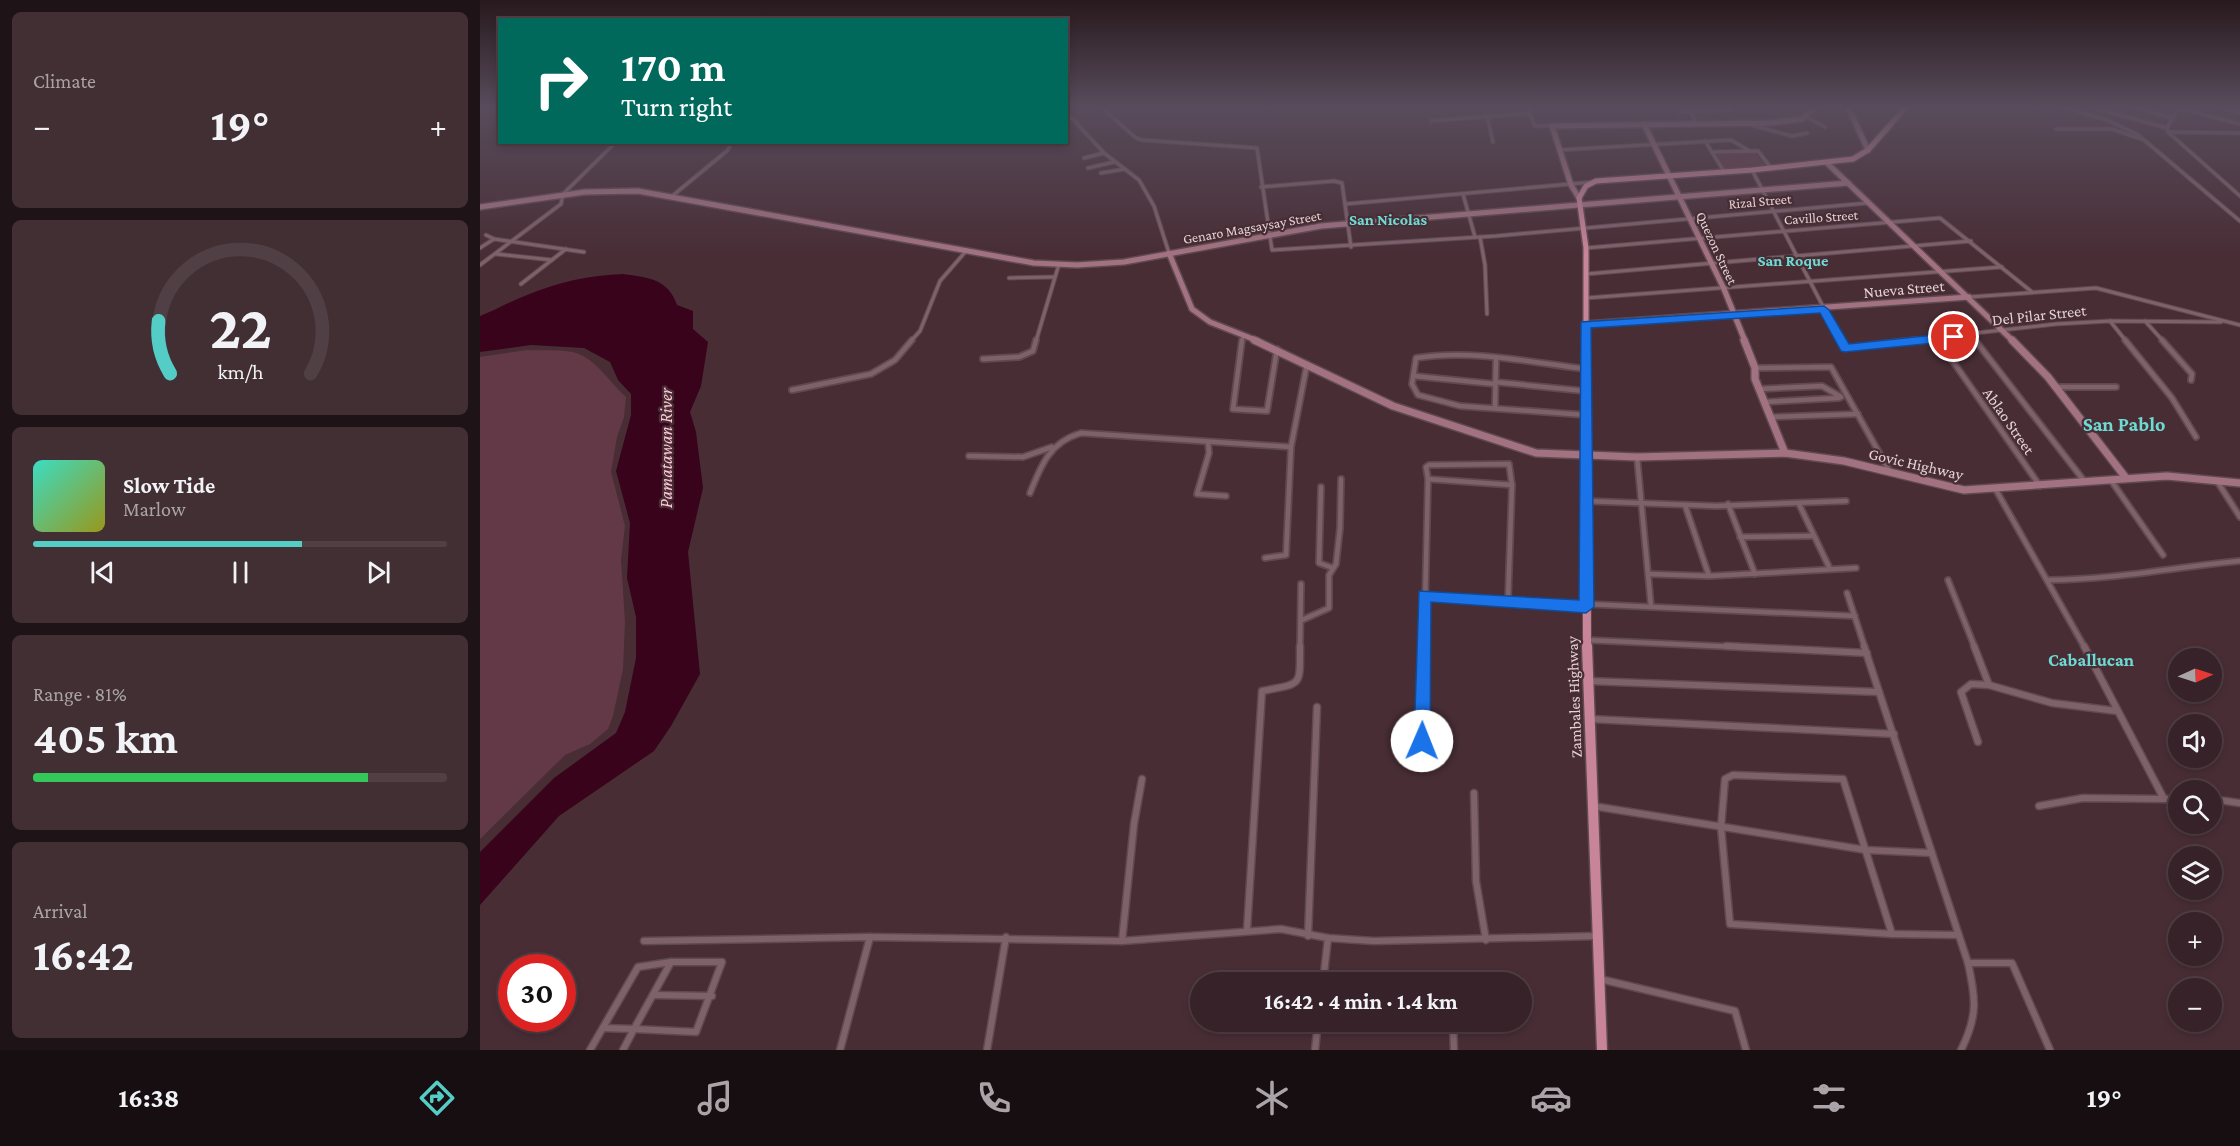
<!DOCTYPE html>
<html lang="en">
<head>
<meta charset="utf-8">
<style>
  :root { --surface:#362228; --page:#412f34; --text:#f1f3f6; --muted:#aaa4a8; --line:#503f45; --accent:#54cdc7 }
  body { margin:0; font-family:"Crimson Pro",serif; background:var(--page); color:var(--text); height:100vh; display:flex; flex-direction:column; font-size:22px; white-space:nowrap }
  * { box-sizing:border-box; margin:0 }
  p { font-size:20px; color:var(--muted) }
  .icon { flex:none; width:33px; height:33px; fill:none; stroke:currentColor; stroke-width:2; stroke-linecap:round; stroke-linejoin:round }
  .map { position:relative; flex:1; overflow:hidden }
  .sheet { display:flex; flex-direction:column; gap:12px; padding:12px; background:#1e1316; width:480px }
  .sheet>* { flex:none }
  .guide { position:absolute; left:18px; top:18px; width:570px; height:126px; border-radius:0px; box-shadow:0 3px 9px #0003,0 0 0 2px var(--line); background:#00695c; color:#fff; overflow:hidden }
  .needle { width:39px; rotate:87deg }
  .tools { position:absolute; left:1688px; top:648px; display:grid; gap:12px }
  .tools a { display:grid; place-items:center; width:54px; height:54px; border-radius:50%; background:var(--surface); box-shadow:0 3px 9px #0003,0 0 0 2px var(--line); font-size:30px }
  .speed { position:absolute; left:18px; top:954px; display:flex; gap:12px; font-size:30px; font-weight:700; text-align:center }
  .speed>* { display:grid; place-content:center; width:78px; height:78px; border-radius:50%; background:var(--surface); box-shadow:0 3px 9px #0003,0 0 0 2px var(--line); line-height:1 }
  .speed .limit { border:9px solid #d22; background:#fff; color:#111 }
  .pin { position:absolute; display:grid; place-items:center; width:51px; height:51px; color:#fff; margin:-26px; border:3px solid #fff; border-radius:50%; box-shadow:0 2px 6px #0007 }
  .me { position:absolute; width:66px; margin:-33px; rotate:1deg; stroke-linejoin:round; filter:drop-shadow(0 0 4px #0008) }
  .turn { display:flex; align-items:center; gap:21px; height:126px; padding:0 24px; font-size:27px }
  .turn .icon { width:78px; height:78px; stroke-width:2.5 }
  .turn b { display:block; font-size:42px; line-height:51px }
  .big { font-size:45px; font-weight:700; line-height:1.1 }
  .sheet .card { flex:1; display:flex; flex-direction:column; justify-content:center; gap:9px; min-width:0; padding:0 21px; border-radius:9px; background:var(--page) }
  .sheet .dial { align-items:center; gap:0 }
  .dial svg { height:156px; overflow:visible; fill:none; stroke:var(--line); stroke-width:7; stroke-linecap:round; text-anchor:middle }
  .dial text { fill:var(--text); stroke:none }
  .song { display:flex; align-items:center; gap:18px }
  .cover { width:72px; height:72px; border-radius:9px; background:linear-gradient(135deg,hsl(170 70% 55%),hsl(60 70% 35%)) }
  .played { height:6px; border-radius:3px; background:linear-gradient(90deg,var(--accent) 65%,var(--line) 65%) }
  .keys { display:flex; justify-content:space-around; direction:ltr }
  .heat { display:flex; justify-content:space-between; align-items:center; font-size:33px; direction:ltr }
  .charge { height:9px; border-radius:4px; background:linear-gradient(90deg,#34c759 81%,var(--line) 0) }
  .trip { position:absolute; left:710px; top:972px; width:342px; height:60px; border-radius:30px; background:var(--surface); box-shadow:0 3px 9px #0003,0 0 0 2px var(--line); font-weight:700; line-height:60px; text-align:center }
  .menu { display:flex; height:96px; justify-content:space-around; align-items:center; background:#160e10; color:var(--muted) }
  .menu .icon { width:42px; height:42px }
  .menu .active { color:var(--accent) }
  .menu b { font-size:27px; color:var(--text) }
  main { display:flex; flex:1; min-height:0 }
  .map>svg:first-child { display:block }
  .green { fill:#633947 }
  .water { fill:#38031b }
  .lines { fill:none; stroke-linecap:round; stroke-linejoin:round }
  .street-far2-casing { stroke:#604a51; stroke-width:5 }
  .street-far1-casing { stroke:#604a51; stroke-width:8 }
  .street-casing { stroke:#604a51; stroke-width:9 }
  .secondary-far1-casing { stroke:#604a51; stroke-width:8 }
  .secondary-casing { stroke:#604a51; stroke-width:10 }
  .primary-far2-casing { stroke:#604a51; stroke-width:8 }
  .primary-far1-casing { stroke:#604a51; stroke-width:10 }
  .primary-casing { stroke:#604a51; stroke-width:13 }
  .street-far2 { stroke:#7f616a; stroke-width:3 }
  .street-far1 { stroke:#7f616a; stroke-width:4.5 }
  .street { stroke:#7f616a; stroke-width:6 }
  .secondary-far1 { stroke:#a37282; stroke-width:5 }
  .secondary { stroke:#a37282; stroke-width:7 }
  .primary-far2 { stroke:#c88499; stroke-width:5 }
  .primary-far1 { stroke:#c88499; stroke-width:8 }
  .primary { stroke:#c88499; stroke-width:10 }
  .route { fill:#1a73e8; stroke:#114b97; stroke-width:1.5 }
  .labels { text-anchor:middle; dominant-baseline:central; stroke-width:4.5; stroke-linejoin:round; paint-order:stroke }
  .far-street-label { font-size:14px; fill:#e4d2d7; stroke:#482d35 }
  .far-quarter-label { font-size:16px; font-weight:bold; fill:#6edad4; stroke:#482d35 }
  .street-label { font-size:16px; fill:#e4d2d7; stroke:#482d35 }
  .water-label { font-size:18px; font-style:italic; fill:#ffc6d6; stroke:#482d35 }
  .neighbourhood-label { font-size:18px; font-weight:bold; fill:#6edad4; stroke:#482d35 }
  .quarter-label { font-size:20px; font-weight:bold; fill:#6edad4; stroke:#482d35 }
</style>
</head>
<body>
<main>
<section class="sheet">
<div class="card"><p>Climate</p>
<div class="heat"><a>−</a><b class="big">19°</b><a>+</a></div>
</div>
<div class="card dial"><svg viewBox="0 0 100 80">
<path d="M14 69A42 42 0 1 1 86 69"/>
<path d="M14 69A42 42 0 0 1 8 42" stroke="#54cdc7"/>
<text x="50" y="56" font-size="32" font-weight="700">22</text>
<text x="50" y="72" font-size="11">km/h</text>
</svg></div>
<div class="card">
<div class="song"><i class="cover"></i><div><b>Slow Tide</b><p>Marlow</p></div></div>
<div class="played"></div>
<div class="keys"><svg class="icon" aria-label="previous" viewBox="0 0 24 24"><path d="M18 5L8 12l10 7zM5 5v14"/></svg><svg class="icon" aria-label="pause" viewBox="0 0 24 24"><path d="M8 5v14M16 5v14"/></svg><svg class="icon" aria-label="next" viewBox="0 0 24 24"><path d="M6 5l10 7-10 7zM19 5v14"/></svg></div>
</div>
<div class="card"><p>Range · 81%</p><b class="big">405 km</b><div class="charge"></div></div>
<div class="card"><p>Arrival</p><b class="big">16:42</b></div>
</section>
<div class="map">
<svg width="1760" height="1050" viewBox="0 0 1760 1050">
  <rect width="100%" height="100%" fill="#482d35"/>
  <g class="green">
    <path d="M1268,151L1275,153L1286,166L1245,170L1234,153Z"/>
    <path d="M47,350C62,351 82,349 96,353C117,360 130,383 146,397L144,417L137,437L131,472L145,526L141,560L145,622L143,669L133,716L128,729L110,744L85,755L0,839V357Z"/>
  </g>
  <path class="water" d="M143,274C169,278 187,278 197,305L213,311V329L228,342L221,386L210,412L216,432L223,488L208,552L220,674L191,726L174,751L79,816L0,905V852L74,778L136,733L145,712L156,658V617L147,578L150,523L136,471L151,415V394L138,380L130,362L104,348L51,345L0,352V316C16,310 31,301 47,295C78,282 110,275 143,274Z"/>
  <g class="lines">
    <defs>
      <g id="street-far2">
        <path d="M621,107L656,138L662,140L777,148L792,250L1016,236L1388,203"/>
        <path d="M1209,107L1216,123"/>
        <path d="M1583,107L1624,119L1657,134L1760,221"/>
        <path d="M1611,107L1687,128"/>
        <path d="M1655,107L1693,118"/>
        <path d="M1695,107L1760,124"/>
        <path d="M1699,107L1687,128L1688,132L1760,196"/>
        <path d="M1740,107L1760,113"/>
        <path d="M1199,112L1252,110"/>
        <path d="M1049,113L1055,126H1072"/>
        <path d="M1007,116L1013,142"/>
        <path d="M1325,116L1345,127"/>
        <path d="M591,117L624,153L659,180L674,206L689,253"/>
        <path d="M951,121L1049,113L1050,107"/>
        <path d="M1271,125L1312,136L1327,133"/>
        <path d="M1576,129H1632L1661,139"/>
        <path d="M1688,132L1760,133"/>
        <path d="M1225,141L1245,173"/>
        <path d="M1079,150L1251,140L1268,150"/>
        <path d="M1232,152L1278,151L1291,168"/>
        <path d="M604,158L624,153"/>
        <path d="M608,168L634,162"/>
        <path d="M1272,170L1361,341"/>
        <path d="M621,173L645,169"/>
        <path d="M781,187L854,181L862,183L871,247"/>
        <path d="M983,194L995,237"/>
        <path d="M191,197L248,150L251,142"/>
        <path d="M865,204L1113,182"/>
        <path d="M6,235L14,239L104,252"/>
        <path d="M1000,237L1005,265L1007,314"/>
        <path d="M0,248L14,239"/>
        <path d="M1106,248L1460,218L1552,292"/>
        <path d="M16,254L72,260"/>
        <path d="M0,265L81,204L83,194L136,142"/>
        <path d="M1106,274L1491,241"/>
        <path d="M529,278L574,277"/>
        <path d="M41,284L86,249"/>
        <path d="M1489,297L1616,288L1760,325"/>
        <path d="M1106,298L1522,267"/>
        <path d="M1630,321L1646,341"/>
        <path d="M1665,321L1683,341"/>
        <path d="M1491,335L1496,341"/>
        <path d="M1457,339L1459,341"/>
        <path d="M431,341L440,331L460,281L487,250"/>
        <path d="M556,341L579,264"/>
        <path d="M762,341L763,335"/>
        <path d="M1424,341L1576,324L1630,321L1741,322"/>
      </g>
      <g id="street-far1">
        <path d="M762,340L753,409L787,411L797,349"/>
        <path d="M1360,340L1365,348L1437,340"/>
        <path d="M1458,340L1560,486"/>
        <path d="M1495,340L1605,482"/>
        <path d="M1645,340L1692,398L1716,437"/>
        <path d="M1682,340L1712,374L1711,380"/>
        <path d="M503,359L539,357L553,351L556,340"/>
        <path d="M1275,368L1351,367L1410,472"/>
        <path d="M1105,369C1049,362 992,349 936,358L932,384L938,395L980,406L1106,415"/>
        <path d="M934,376L1015,384"/>
        <path d="M1015,382L1105,391"/>
        <path d="M1576,387H1636"/>
        <path d="M1279,389L1342,386L1361,397"/>
        <path d="M312,390L391,374L415,360L432,340"/>
        <path d="M1284,402L1359,398"/>
        <path d="M1015,408L1016,359"/>
        <path d="M1291,417L1378,414"/>
        <path d="M728,442L729,453L717,494L746,496"/>
        <path d="M489,456L543,457L572,447"/>
        <path d="M1157,457L1171,606"/>
        <path d="M948,479L946,467L949,465L1029,464L1032,485L1028,600"/>
        <path d="M1630,479L1683,555"/>
        <path d="M1737,481L1760,517"/>
        <path d="M841,487L839,563L853,568"/>
        <path d="M1516,490L1605,648"/>
        <path d="M550,493C561,465 570,442 601,433L811,447L827,364"/>
        <path d="M1106,501L1236,506L1366,501"/>
        <path d="M1248,504L1275,574"/>
        <path d="M1319,504L1350,569"/>
        <path d="M1205,505L1229,576"/>
        <path d="M1260,537L1333,536"/>
        <path d="M785,558L806,555L811,447"/>
        <path d="M1168,574L1229,576L1376,568"/>
        <path d="M1468,580L1495,648"/>
        <path d="M1568,580C1632,580 1696,567 1760,561"/>
        <path d="M1367,593L1385,648"/>
        <path d="M944,596L1106,607"/>
        <path d="M1106,604L1375,616"/>
        <path d="M822,620L849,608V575L856,564L860,528L861,479"/>
        <path d="M1107,640L1278,648"/>
        <path d="M820,648L821,584"/>
        <path d="M944,648L948,479L1032,485"/>
      </g>
      <g id="street">
        <path d="M1246,646L1387,653"/>
        <path d="M1384,646L1488,963H1532L1570,1050"/>
        <path d="M1494,646L1509,685"/>
        <path d="M1604,646L1684,799H1698"/>
        <path d="M1108,681L1399,692"/>
        <path d="M1110,719L1414,734"/>
        <path d="M942,741L944,646"/>
        <path d="M1498,742L1481,692L1491,684L1509,685L1572,703L1637,711"/>
        <path d="M1253,775L1363,779L1412,934L1250,924L1241,827L1245,779Z"/>
        <path d="M994,793L996,881L1006,940"/>
        <path d="M1731,799L1760,803"/>
        <path d="M1113,806L1386,850L1452,853"/>
        <path d="M1559,806L1603,798L1684,799"/>
        <path d="M767,930L782,691C822,683 820,688 820,646"/>
        <path d="M1412,934L1478,935"/>
        <path d="M828,936L837,707"/>
        <path d="M164,941L390,937L642,941L801,929L848,938L894,941L1117,936"/>
        <path d="M642,941L654,824L662,779"/>
        <path d="M191,962H242L216,1032L154,1029Z"/>
        <path d="M1120,979L1255,1011L1266,1050"/>
        <path d="M843,982L848,938"/>
        <path d="M173,995L232,996"/>
        <path d="M973,1022L974,1050"/>
        <path d="M123,1028L154,1029"/>
        <path d="M110,1050L158,967L191,962"/>
        <path d="M143,1050L154,1029"/>
        <path d="M360,1050L390,937"/>
        <path d="M507,1050L526,937"/>
        <path d="M835,1050L838,1022"/>
        <path d="M1481,1050C1498,1016 1496,999 1488,963"/>
      </g>
      <g id="secondary-far1">
        <path d="M1368,107L1388,150"/>
        <path d="M1164,124L1244,289L1265,341"/>
        <path d="M1347,163L1533,341"/>
        <path d="M1099,198L1091,185L1072,126L1290,123L1322,119L1335,107"/>
        <path d="M0,207L105,192L158,191L554,263L597,265L644,262L841,226L1368,183"/>
        <path d="M689,253L712,309L730,322L778,341"/>
        <path d="M1105,324L1489,297"/>
      </g>
      <g id="secondary">
        <path d="M774,340L913,406L1056,453L1157,457L1305,453L1364,461L1484,490L1687,476L1760,483"/>
        <path d="M1264,340L1275,368V379L1305,453"/>
        <path d="M1532,340L1568,377L1646,478"/>
      </g>
      <path id="primary-far2" d="M1106,341V248L1099,198L1106,186L1116,181L1272,170L1373,159L1388,150L1426,107"/>
      <path id="primary-far1" d="M1106,340L1107,648"/>
      <path id="primary" d="M1107,646L1122,1050"/>
    </defs>
    <use href="#street-far2" class="street-far2-casing"/>
    <use href="#street-far1" class="street-far1-casing"/>
    <use href="#street" class="street-casing"/>
    <use href="#secondary-far1" class="secondary-far1-casing"/>
    <use href="#secondary" class="secondary-casing"/>
    <use href="#primary-far2" class="primary-far2-casing"/>
    <use href="#primary-far1" class="primary-far1-casing"/>
    <use href="#primary" class="primary-casing"/>
    <use href="#street-far2" class="street-far2"/>
    <use href="#street-far1" class="street-far1"/>
    <use href="#street" class="street"/>
    <use href="#secondary-far1" class="secondary-far1"/>
    <use href="#secondary" class="secondary"/>
    <use href="#primary-far2" class="primary-far2"/>
    <use href="#primary-far1" class="primary-far1"/>
    <use href="#primary" class="primary"/>
  </g>
  <linearGradient id="sky" x2="0" y2="1"><stop stop-color="#28191d"/><stop offset="0.42" stop-color="#584c5c"/><stop offset="1" stop-color="#584c5c" stop-opacity="0"/></linearGradient>
  <rect width="1760" height="254" fill="url(#sky)"/>
  <path class="route" d="M1344,306L1349,310L1369,344L1474,333L1480,337L1474,341L1365,352L1361,351L1340,313L1111,328L1114,607L1106,613L951,602L950,741L947,746L942,749L936,746L934,741L939,591L1099,600L1101,322Z"/>
  <g class="labels">
    <g class="far-street-label">
      <text transform="translate(1280 201) rotate(-5)">Rizal Street</text>
      <text transform="translate(1341 217) rotate(-4)">Cavillo Street</text>
      <text transform="translate(772 227) rotate(-10)">Genaro Magsaysay Street</text>
      <text transform="translate(1237 248) rotate(65)">Quezon Street</text>
    </g>
    <g class="far-quarter-label">
      <text x="908" y="219">San Nicolas</text>
      <text x="1313" y="260">San Roque</text>
    </g>
    <g class="street-label">
      <text transform="translate(1424 289) rotate(-5)">Nueva Street</text>
      <text transform="translate(1559 315) rotate(-6)">Del Pilar Street</text>
      <text transform="translate(1529 421) rotate(55)">Ablao Street</text>
      <text transform="translate(1436 464) rotate(13)">Govic Highway</text>
      <text transform="translate(1094 697) rotate(-92)">Zambales Highway</text>
    </g>
    <g class="water-label">
      <text transform="translate(186 448) rotate(-90)">Pamatawan River</text>
    </g>
    <g class="neighbourhood-label">
      <text x="1611" y="660">Caballucan</text>
    </g>
    <g class="quarter-label">
      <text x="1644" y="424">San Pablo</text>
    </g>
  </g>
</svg>
<div class="tools">
<a><svg class="needle" viewBox="-14 -14 28 28"><path d="M0-13l5 13h-10z" fill="#e53935"/><path d="M0 13l5-13h-10z" fill="#aaa4a8"/></svg></a>
<a><svg class="icon" aria-label="sound" viewBox="0 0 24 24"><path d="M4 9h4l5-4v14l-5-4H4zM17 9q2 3 0 6"/></svg></a>
<a><svg class="icon" aria-label="search" viewBox="0 0 24 24"><circle cx="10" cy="10" r="6"/><path d="M15 15l6 6"/></svg></a>
<a><svg class="icon" aria-label="layers" viewBox="0 0 24 24"><path d="M12 4l9 5-9 5-9-5zM3 14l9 5 9-5"/></svg></a>
<a>+</a>
<a>−</a>
</div>
<div class="speed"><div class="limit">30</div></div>
<div class="pin" style="left:1474px;top:337px;background:#d93025"><svg class="icon" aria-label="arrive" viewBox="0 0 24 24"><path d="M6 21V4h12l-3 4 3 4H6"/></svg></div>
<svg class="me" style="left:942px;top:741px" viewBox="-20 -20 40 40"><circle r="19" fill="#fff"/><path d="M0-13L10 11 0 6-10 11z" fill="#1a73e8"/></svg>
<div class="trip">16:42 · 4 min · 1.4 km</div>
<div class="guide">
<div class="turn"><svg class="icon" aria-label="right" viewBox="0 0 24 24"><path d="M7 20v-9h11M14 6l5 5-5 5"/></svg><div><b>170 m</b>Turn right</div></div>
</div>
</div>
</main>
<nav class="menu">
<b>16:38</b>
<svg class="icon active" aria-label="directions" viewBox="0 0 24 24"><path d="M12 3l9 9-9 9-9-9zM9 14v-3h6M13 9l2 2-2 2"/></svg>
<svg class="icon" aria-label="music" viewBox="0 0 24 24"><path d="M9 18V5l10-2v13"/><circle cx="6" cy="18" r="3"/><circle cx="16" cy="16" r="3"/></svg>
<svg class="icon" aria-label="phone" viewBox="0 0 24 24"><path d="M5 4h4l2 5-3 2q2 4 5 5l2-3 5 2v4C11 20 4 13 5 4z"/></svg>
<svg class="icon" aria-label="climate" viewBox="0 0 24 24"><path d="M12 3v18M4 7l16 10M4 17L20 7"/></svg>
<svg class="icon" aria-label="car" viewBox="0 0 24 24"><path d="M5 17H2v-5l4-1 3-4h7l3 4 3 1v5h-3M9 17h6M6 11h13"/><circle cx="7" cy="17" r="2"/><circle cx="17" cy="17" r="2"/></svg>
<svg class="icon" aria-label="filters" viewBox="0 0 24 24"><path d="M4 7h16M4 17h16"/><circle cx="9" cy="7" r="2"/><circle cx="15" cy="17" r="2"/></svg>
<b>19°</b>
</nav>
</body>
</html>
